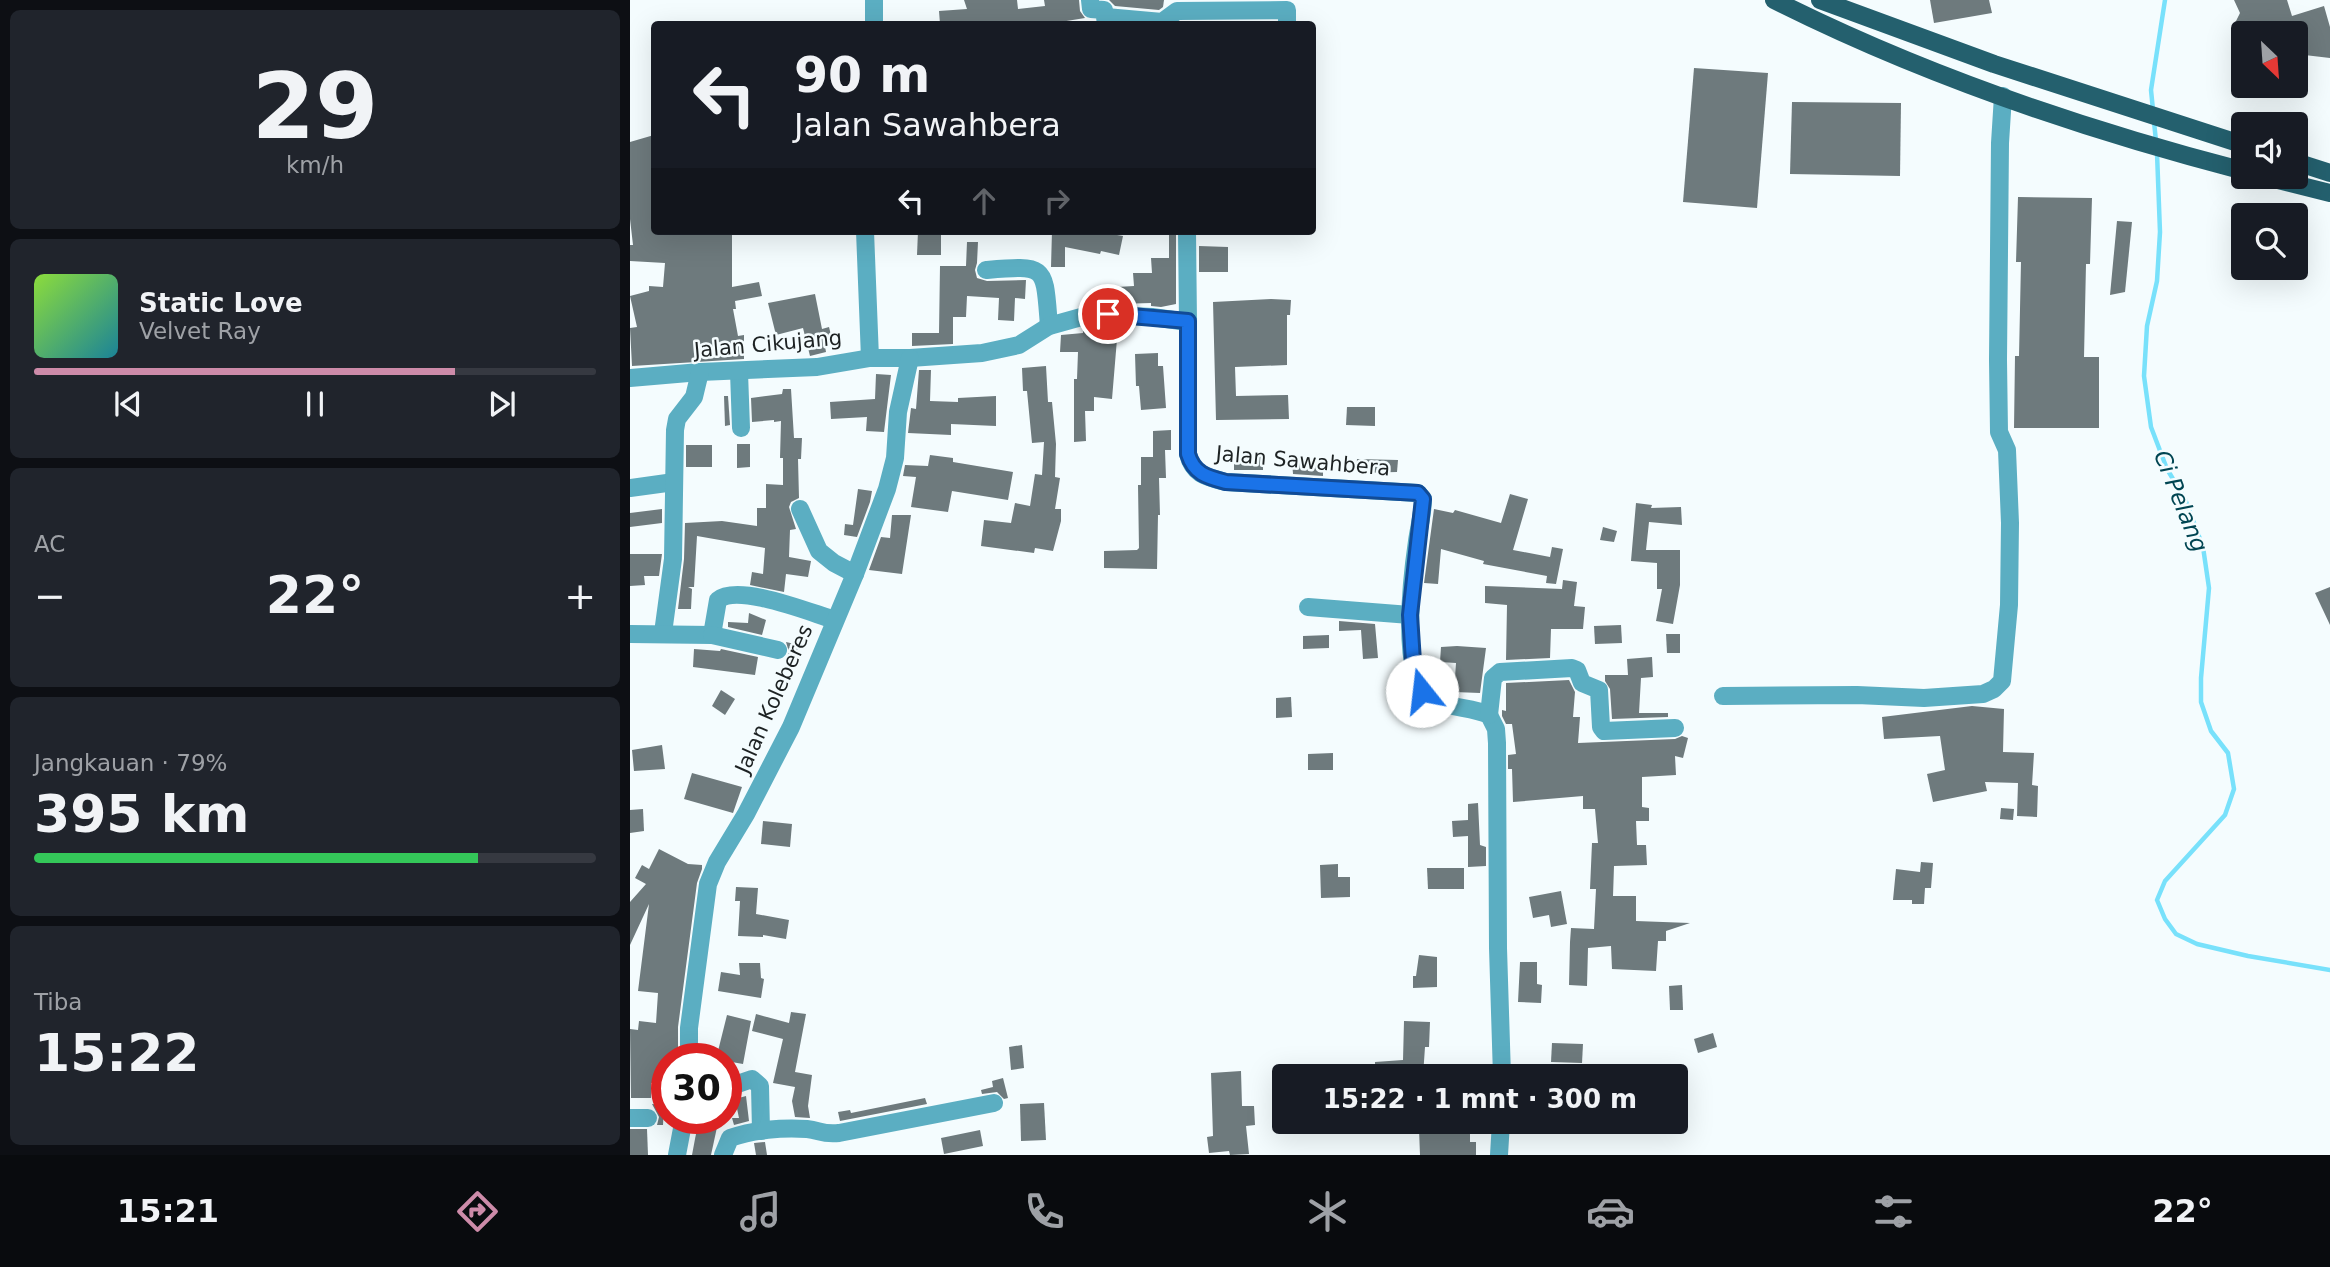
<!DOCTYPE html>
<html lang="id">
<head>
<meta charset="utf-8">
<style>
  :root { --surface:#171b24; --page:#20242c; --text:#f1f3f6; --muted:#9ea1a6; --line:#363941; --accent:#cd8ba9 }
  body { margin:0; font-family:"DejaVu Sans",sans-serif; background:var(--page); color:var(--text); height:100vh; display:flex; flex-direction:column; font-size:26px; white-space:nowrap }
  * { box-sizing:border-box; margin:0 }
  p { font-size:23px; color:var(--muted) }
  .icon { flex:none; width:38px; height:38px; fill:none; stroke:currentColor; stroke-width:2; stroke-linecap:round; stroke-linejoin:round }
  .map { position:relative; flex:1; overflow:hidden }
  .side { display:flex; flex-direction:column; gap:10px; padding:10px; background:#0d0f14; width:630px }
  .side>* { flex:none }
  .top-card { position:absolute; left:21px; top:21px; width:665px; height:214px; border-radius:7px; box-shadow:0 7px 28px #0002; background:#171b24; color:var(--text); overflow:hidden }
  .needle { width:46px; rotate:155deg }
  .buttons { position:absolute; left:1601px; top:21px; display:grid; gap:14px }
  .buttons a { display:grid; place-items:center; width:77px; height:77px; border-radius:7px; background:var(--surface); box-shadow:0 7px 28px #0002; font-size:35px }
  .speed { position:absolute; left:21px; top:1043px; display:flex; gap:14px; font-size:35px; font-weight:700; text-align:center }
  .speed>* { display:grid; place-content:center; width:91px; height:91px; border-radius:50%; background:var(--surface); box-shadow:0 7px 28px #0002; line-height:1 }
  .speed .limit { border:10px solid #d22; background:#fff; color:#111 }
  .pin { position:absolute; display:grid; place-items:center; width:60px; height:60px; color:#fff; margin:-30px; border:4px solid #fff; border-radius:50%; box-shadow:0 2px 7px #0007 }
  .me { position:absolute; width:77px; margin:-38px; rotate:344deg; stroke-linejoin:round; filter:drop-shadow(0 0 5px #0008) }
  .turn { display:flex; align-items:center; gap:24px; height:147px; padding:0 28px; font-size:32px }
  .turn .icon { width:91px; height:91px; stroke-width:2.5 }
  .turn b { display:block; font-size:49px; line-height:60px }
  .lanes { display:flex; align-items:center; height:66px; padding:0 28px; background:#0003; justify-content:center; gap:35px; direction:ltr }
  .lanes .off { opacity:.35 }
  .big { font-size:52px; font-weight:800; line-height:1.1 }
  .side .tile { flex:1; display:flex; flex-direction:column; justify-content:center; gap:10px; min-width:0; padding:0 24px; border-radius:10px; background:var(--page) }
  .side .dial { align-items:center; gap:0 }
  .dial b { font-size:91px; line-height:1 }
  .song { display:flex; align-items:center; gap:21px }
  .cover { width:84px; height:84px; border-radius:10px; background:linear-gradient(135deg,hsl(90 70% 55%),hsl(190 70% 35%)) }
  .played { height:7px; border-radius:4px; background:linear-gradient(90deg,var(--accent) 75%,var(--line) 75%) }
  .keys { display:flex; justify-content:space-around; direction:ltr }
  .heat { display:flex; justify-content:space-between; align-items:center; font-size:38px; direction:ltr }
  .charge { height:10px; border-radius:5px; background:linear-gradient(90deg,#34c759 79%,var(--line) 0) }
  .trip { position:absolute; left:642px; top:1064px; width:416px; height:70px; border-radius:7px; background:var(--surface); box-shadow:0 7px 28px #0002; font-weight:800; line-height:70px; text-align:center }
  .menu { display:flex; height:112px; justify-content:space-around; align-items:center; background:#090b0e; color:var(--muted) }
  .menu .icon { width:49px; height:49px }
  .menu .current { color:var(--accent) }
  .menu b { font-size:32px; color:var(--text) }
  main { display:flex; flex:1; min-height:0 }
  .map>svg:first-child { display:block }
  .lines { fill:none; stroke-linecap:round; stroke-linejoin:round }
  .stream { stroke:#78e1fb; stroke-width:4.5 }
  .building { fill:#6e7a7d }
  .minor { stroke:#5baec2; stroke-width:18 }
  .major { stroke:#24606e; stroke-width:18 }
  .route-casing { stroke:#114b97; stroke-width:18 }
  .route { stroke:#1a73e8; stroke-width:12 }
  .labels { text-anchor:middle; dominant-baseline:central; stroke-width:5; stroke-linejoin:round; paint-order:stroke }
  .street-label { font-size:21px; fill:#1d2223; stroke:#f4fcfe }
  .water-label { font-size:23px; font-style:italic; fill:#004552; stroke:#f4fcfe }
</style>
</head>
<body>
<main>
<section class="side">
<div class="tile dial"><b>29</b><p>km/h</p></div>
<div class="tile">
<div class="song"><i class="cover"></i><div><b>Static Love</b><p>Velvet Ray</p></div></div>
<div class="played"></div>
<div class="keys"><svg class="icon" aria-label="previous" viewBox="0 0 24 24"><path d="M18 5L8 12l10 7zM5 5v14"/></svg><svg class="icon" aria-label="pause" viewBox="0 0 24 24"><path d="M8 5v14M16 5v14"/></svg><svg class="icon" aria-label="next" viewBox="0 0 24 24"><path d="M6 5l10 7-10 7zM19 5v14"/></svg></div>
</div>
<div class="tile"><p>AC</p>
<div class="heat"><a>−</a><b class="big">22°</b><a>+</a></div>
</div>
<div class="tile"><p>Jangkauan · 79%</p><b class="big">395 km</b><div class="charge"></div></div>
<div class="tile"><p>Tiba</p><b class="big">15:22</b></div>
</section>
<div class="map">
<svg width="1700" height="1155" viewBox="0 0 1700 1155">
  <rect width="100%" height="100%" fill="#f4fcfe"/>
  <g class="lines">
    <g class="stream">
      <path d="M1523,110L1521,90L1535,0"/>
      <path d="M1524,122L1526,141"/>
      <path d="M1527,153L1530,232L1527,281L1517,326L1514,376L1521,427L1537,469L1555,499L1573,547L1579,588L1571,678V702L1581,731L1598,753L1604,789L1595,815L1535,881L1527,900L1535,919L1546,934L1567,944L1618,956L1700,970"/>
    </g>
  </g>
  <g class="building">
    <path d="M334,0H387L388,9L415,6L414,0H449L450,11L455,18L418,24H377V21L347,24H310L309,11L337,9Z"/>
    <path d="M479,0H534L533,7L529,10L485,6Z"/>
    <path d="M1300,0H1359L1362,13L1304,23Z"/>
    <path d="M1604,0H1657L1662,16L1694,6L1700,27V58L1666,54V33H1625L1605,23L1610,13Z"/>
    <path d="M1064,68L1138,73L1127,208L1053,202Z"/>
    <path d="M1162,102L1271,103L1270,176L1160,174Z"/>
    <path d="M24,135V231H102V287L129,282L132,296L105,301L106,309H103L108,336L114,335V359L2,366L0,328L7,327L0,296L19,291V286L33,287L35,263L0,261V245H3L0,219V142Z"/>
    <path d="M1388,197L1462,198L1460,264H1456L1454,357H1469V428H1384L1385,356H1389L1391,262H1386Z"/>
    <path d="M1487,221L1502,222L1495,292L1480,295Z"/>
    <path d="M288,231H311V255H287Z"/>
    <path d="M422,231H475V233L493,236L489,255L471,251L470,254L435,247V267H421Z"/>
    <path d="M539,231H546V304L531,307L521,306V303L488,304L487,287L504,286L503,273H522L521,258H539Z"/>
    <path d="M337,242H348L347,263L345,270L347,278L357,281L396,280L395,299L385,298L384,321L368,320L369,298L337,296L336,317H323V344L282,346V333H309L310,266H336Z"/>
    <path d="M569,246L598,247V272H569Z"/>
    <path d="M185,294L192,329L199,327L202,339L194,341L196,352L180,356L173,328L146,335L138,303Z"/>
    <path d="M641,299L661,300L660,315H657V365L605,367L606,396L658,395L659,419L586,420L583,302Z"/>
    <path d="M472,326L488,327L482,399L464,397V411H455L456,441L444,442V379H447L448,352H430L431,335L453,333V328Z"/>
    <path d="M528,353V366H533L536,408L511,410L509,386H506L505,354Z"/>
    <path d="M416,366L418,402H422L426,444L425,477L430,478L425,509H431V521L423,551L405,548L404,553L351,546L354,520L381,523L385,503L400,506L405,474L412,475L414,442L402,443L397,391H393L392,368Z"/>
    <path d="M289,370H301L300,401L328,402V398L366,396V426L321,424V435L278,433L281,408L286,409Z"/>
    <path d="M246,374L261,375L254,432L236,431L237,417L201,419L200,402L245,399Z"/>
    <path d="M153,389H161L164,438H172L171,459H168L169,498L161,502L159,507L166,529L160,530L159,557L181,561L178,577L156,574L154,592L120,585L122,572L133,574L135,548L67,536L64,587H58L62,589L61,609H48L54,559L55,523L92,521L127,526V508H136V484L153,485V458H150L151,421L144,422V420L122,422L121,398L152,394Z"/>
    <path d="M94,396H98L100,425L95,426Z"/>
    <path d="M717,407H745V426L716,425Z"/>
    <path d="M541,430V450H535L536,478H529L530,515H528L527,569L474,568V551L507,550L509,548L508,485H511V457H523V431Z"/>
    <path d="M107,444H120V467L107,468Z"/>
    <rect x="56" y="445" width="26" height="22"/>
    <path d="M300,455L323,458V462L383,472L378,500L322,491L318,512L281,507L286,477L273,476L275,465L298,466Z"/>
    <rect x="604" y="455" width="29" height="15"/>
    <path d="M727,459L768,460L767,472L726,473Z"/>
    <path d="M662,461H693V476L663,474Z"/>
    <path d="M228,489L242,491L240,502L227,537L214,535L215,524L223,525Z"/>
    <path d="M880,494L898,499L883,550L920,557L922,547L933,549L926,584L916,583L917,576L853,564L854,561L811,549L808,584L794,583L804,509L823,513L825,510L871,523Z"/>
    <path d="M1006,503L1022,505L1021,508L1051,507L1052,525L1019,522L1016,550H1050V585L1043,624L1026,621L1032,589H1027V563L1001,561Z"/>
    <path d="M32,509V523L0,527V513Z"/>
    <path d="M262,515H281L272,574L239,570L251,537L260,538Z"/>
    <path d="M973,527L987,531L984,542L970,540Z"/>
    <path d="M0,554H32L29,576H14L15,585L0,586Z"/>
    <path d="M933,580L947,582L944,606L955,607L953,629H921L920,658L876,660L877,605L855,603V586L932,589Z"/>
    <path d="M1700,587V625L1685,593Z"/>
    <path d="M119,613L136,620L132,635L98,627V622L118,623Z"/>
    <path d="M709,621L745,624L748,658L733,659L731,630L709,631Z"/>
    <path d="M991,625L992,643L965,644L964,626Z"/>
    <path d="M1036,634H1050V653H1037Z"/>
    <path d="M699,635V648L673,649V636Z"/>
    <path d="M156,642L169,645L165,659L157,657L159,652Z"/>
    <path d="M827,646L856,648L850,693L824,692L826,663L810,662L811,647Z"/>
    <path d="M64,649L90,651L91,649L128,657L125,675L63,667Z"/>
    <path d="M1022,657L1023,677L1011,678L1009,713H1038V717L982,719L980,689L975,681V675H998L997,659Z"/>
    <path d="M939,680L945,692L943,717H950L948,743L1045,739L1052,736L1058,738L1053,758L1045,756L1046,775L1012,777V807L1019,808V821H1006L1007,845H1016L1017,865L984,866L983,896H1006V921L1060,923L1036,931V941H1028L1026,971L982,969L981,946L958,948L957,986L939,985L940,942L941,928L964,929L966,889H960L962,843H968L965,809H953V796L883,802L882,769H878V755L886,754L882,724H876L872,716V710L876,711V683Z"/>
    <path d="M91,690L105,699L95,715L82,706Z"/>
    <path d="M661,697L662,717L646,718V698Z"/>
    <path d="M1342,706L1374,709L1373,752L1404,753L1402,785L1408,786L1407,817L1387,816L1388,783L1355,782L1357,791L1303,802L1297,774L1315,770L1310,736L1254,739L1252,717Z"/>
    <path d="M32,745L35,769L4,771L2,750Z"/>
    <path d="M703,753V770H678V754Z"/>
    <path d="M62,773L112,787L103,813L54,799Z"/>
    <path d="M848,803L850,845L856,847V866L838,867V836L823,837L822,821L838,820V804Z"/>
    <path d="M1371,808L1384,809L1383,820L1370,819Z"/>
    <path d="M13,809L14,831L0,833V810Z"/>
    <path d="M133,821L162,824L160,847L131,844Z"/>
    <path d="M29,849L58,864L72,865V869L67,883L48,1027V1056H35L36,1081L21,1083V1098H1L0,1029L8,1030L9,1021L26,1023L28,993L8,991L19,904L0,945V902L16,884L5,878L12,865L19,869Z"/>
    <path d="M1291,862L1303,863L1301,888H1295L1294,904H1282V900H1263L1266,869L1290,872Z"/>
    <path d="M708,864V877H720V897L691,898L690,865Z"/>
    <path d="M797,868H834V889H798Z"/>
    <path d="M106,887L128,888L126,914L159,920L156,939L133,935V937L108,936L110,901H105Z"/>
    <path d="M931,891L937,924L921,927L919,915L903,918L899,897Z"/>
    <path d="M789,955L807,957V987L783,988V976H786Z"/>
    <path d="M890,962H907V984L912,985L911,1003L888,1002Z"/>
    <path d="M109,963H130L131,978L134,979L131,998L88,991L91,972L110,975Z"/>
    <path d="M1052,985L1053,1010H1040L1039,986Z"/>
    <path d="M161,1012L176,1014L165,1072L182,1075L178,1106L180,1118L165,1117L162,1101L165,1087L143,1083L153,1039L122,1031L126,1014L159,1023Z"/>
    <path d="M97,1015L121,1021L113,1064L96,1061V1059H86Z"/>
    <path d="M774,1021L800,1022L799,1047H795L793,1076L777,1075V1072L745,1074V1062L773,1060Z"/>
    <path d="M1083,1033L1087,1047L1068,1053L1064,1039Z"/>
    <path d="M922,1043L953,1044L952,1063L921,1062Z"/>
    <path d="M392,1045L394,1068L381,1070L379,1047Z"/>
    <path d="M611,1071L612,1106H624L625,1125L616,1126L619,1154L600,1155L599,1151L579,1153L577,1137L583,1136L581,1073Z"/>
    <path d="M373,1078L378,1098L374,1099L367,1092L352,1094L351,1090L363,1087L362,1081Z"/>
    <path d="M116,1096L119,1121L104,1125L102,1118H109L105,1099Z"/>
    <path d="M295,1098L297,1104L210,1121L208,1112L220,1110L221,1113Z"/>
    <path d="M414,1103L416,1140L391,1141L390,1104Z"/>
    <path d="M22,1104L34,1105L33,1125H27L29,1117Z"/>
    <path d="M69,1118H89L81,1155H62Z"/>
    <path d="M840,1127V1142H846V1155H790L789,1129Z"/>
    <path d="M0,1129H17L18,1155H0Z"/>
    <path d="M350,1130L353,1146L314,1154L311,1138Z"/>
    <path d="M135,1142L137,1155H126L124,1143Z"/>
  </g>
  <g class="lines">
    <g class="minor">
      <path d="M460,0L461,9L474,10L476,24"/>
      <path d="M476,17L532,22L547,11L657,10V24"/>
      <path d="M244,24V0"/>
      <path d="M235,231L240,358"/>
      <path d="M557,231L558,322"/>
      <path d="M356,270C418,265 414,265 419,326"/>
      <path d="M109,372L111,428"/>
      <path d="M0,378L70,372L187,367L240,358H280L352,353L389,345L419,326L462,314L522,317L558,322V454C563,475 577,477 596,482L788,493L793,499C793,513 789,527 787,541C782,575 770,674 798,696C814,709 841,706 859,715L866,729L867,743L868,948L872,1076"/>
      <path d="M0,488L44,482"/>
      <path d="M170,509L189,551L204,563L225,574"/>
      <path d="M678,607L780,615"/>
      <path d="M33,633L43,559L45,430L47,419L64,397L70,372"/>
      <path d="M0,634L82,635L88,600C108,583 181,613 205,620"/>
      <path d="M82,635L148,650"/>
      <path d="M1093,696L1227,695L1294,698L1353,694L1364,689L1372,681L1379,605L1380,523L1377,450L1369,432L1368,360L1370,143L1373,96"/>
      <path d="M859,715L863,678L870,672L942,668L947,670L952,683L969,690L971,727L974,731L1045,728"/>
      <path d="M59,1059V1028L78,884L87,862L116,814L161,727L225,574L257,489L265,458L268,412L280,358"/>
      <path d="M96,1088L122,1079L130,1086L131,1131"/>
      <path d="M0,1118H18"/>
      <path d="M47,1155L54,1118"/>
      <path d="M93,1155L100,1138C123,1130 152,1127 177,1129C190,1130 192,1135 209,1133L364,1103"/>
      <path d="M869,1155L871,1122"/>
    </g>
    <g class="major">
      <path d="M1144,0C1293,75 1452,129 1614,171"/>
      <path d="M1190,0L1364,64L1614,145"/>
      <path d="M1666,162L1700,173"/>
      <path d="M1636,177L1700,193"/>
    </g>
  </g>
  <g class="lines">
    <defs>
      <path id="route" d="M478,314L558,321V454C564,474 577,477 596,482L788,493L793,499L780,615L784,677L792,691"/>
    </defs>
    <use href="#route" class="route-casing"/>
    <use href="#route" class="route"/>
  </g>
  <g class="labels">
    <g class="street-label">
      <text transform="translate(138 344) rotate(-5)">Jalan Cikujang</text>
      <text transform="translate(673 461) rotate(5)">Jalan Sawahbera</text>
      <text transform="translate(144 699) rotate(-66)">Jalan Koleberes</text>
    </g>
    <g class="water-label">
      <text transform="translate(1551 501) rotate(68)">Ci Pelang</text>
    </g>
  </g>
</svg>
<div class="buttons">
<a><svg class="needle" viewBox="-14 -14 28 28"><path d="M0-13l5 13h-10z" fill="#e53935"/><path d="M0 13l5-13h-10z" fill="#9ea1a6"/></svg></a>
<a><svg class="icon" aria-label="sound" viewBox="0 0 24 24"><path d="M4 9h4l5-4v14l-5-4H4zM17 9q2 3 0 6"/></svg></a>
<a><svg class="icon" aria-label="search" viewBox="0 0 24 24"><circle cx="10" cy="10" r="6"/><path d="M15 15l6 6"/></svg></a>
</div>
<div class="speed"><div class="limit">30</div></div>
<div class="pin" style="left:478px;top:314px;background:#d93025"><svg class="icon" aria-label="arrive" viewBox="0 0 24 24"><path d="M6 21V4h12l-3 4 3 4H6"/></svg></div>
<svg class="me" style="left:792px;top:691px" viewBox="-20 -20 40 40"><circle r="19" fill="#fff"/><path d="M0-13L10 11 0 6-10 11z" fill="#1a73e8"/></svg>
<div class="trip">15:22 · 1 mnt · 300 m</div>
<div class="top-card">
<div class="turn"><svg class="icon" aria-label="left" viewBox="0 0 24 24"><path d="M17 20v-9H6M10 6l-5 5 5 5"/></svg><div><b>90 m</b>Jalan Sawahbera</div></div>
<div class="lanes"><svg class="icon" aria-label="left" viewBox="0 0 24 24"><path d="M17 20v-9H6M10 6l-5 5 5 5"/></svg><svg class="icon off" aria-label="ahead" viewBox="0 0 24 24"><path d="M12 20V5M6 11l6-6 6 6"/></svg><svg class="icon off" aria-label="right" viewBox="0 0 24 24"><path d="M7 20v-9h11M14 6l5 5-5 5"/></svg></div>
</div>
</div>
</main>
<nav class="menu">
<b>15:21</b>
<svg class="icon current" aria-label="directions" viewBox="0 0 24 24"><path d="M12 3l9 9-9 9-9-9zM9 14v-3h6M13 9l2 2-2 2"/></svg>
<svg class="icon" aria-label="music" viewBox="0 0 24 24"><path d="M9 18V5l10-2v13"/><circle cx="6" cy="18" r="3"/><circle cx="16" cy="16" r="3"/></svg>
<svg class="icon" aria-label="phone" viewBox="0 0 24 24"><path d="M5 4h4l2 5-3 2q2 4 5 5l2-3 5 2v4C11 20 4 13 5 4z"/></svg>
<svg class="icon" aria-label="climate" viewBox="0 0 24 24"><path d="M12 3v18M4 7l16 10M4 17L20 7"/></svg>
<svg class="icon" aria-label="car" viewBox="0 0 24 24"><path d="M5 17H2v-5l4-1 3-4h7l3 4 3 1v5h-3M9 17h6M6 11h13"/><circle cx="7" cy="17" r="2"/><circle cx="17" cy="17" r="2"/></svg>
<svg class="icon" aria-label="filters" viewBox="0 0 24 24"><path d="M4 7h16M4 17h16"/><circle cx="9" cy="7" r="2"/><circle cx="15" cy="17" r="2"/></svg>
<b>22°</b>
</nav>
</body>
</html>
